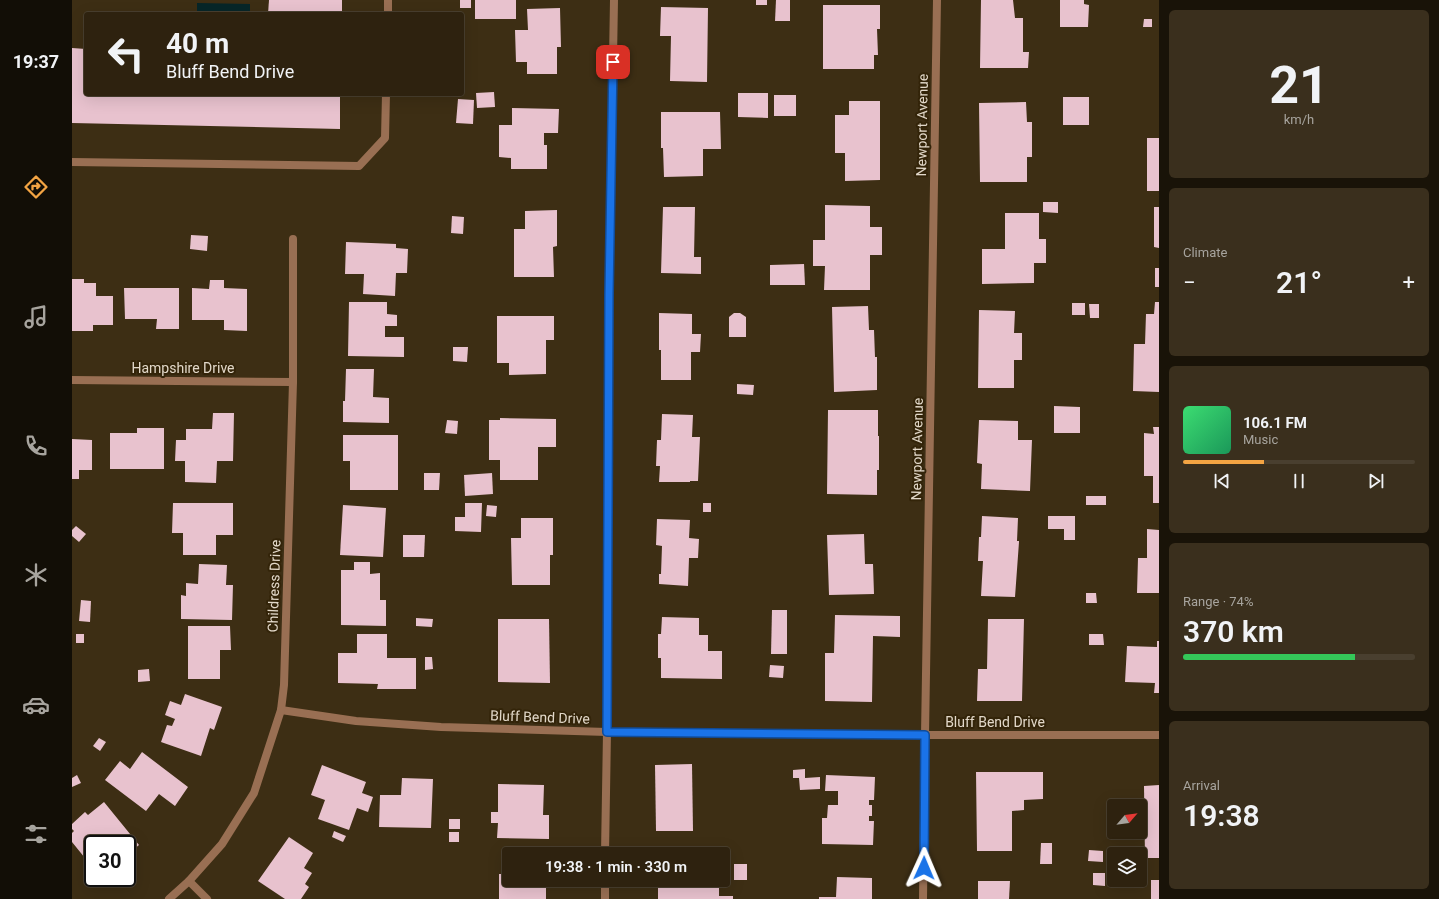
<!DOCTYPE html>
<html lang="en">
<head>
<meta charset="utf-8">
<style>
  :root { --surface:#2e220f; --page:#3a2f1d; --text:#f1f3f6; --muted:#a7a49e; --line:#493f2f; --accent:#f3a443 }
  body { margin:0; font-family:Roboto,sans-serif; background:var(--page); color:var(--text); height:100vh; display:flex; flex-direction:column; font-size:15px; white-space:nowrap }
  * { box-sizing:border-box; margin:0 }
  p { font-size:13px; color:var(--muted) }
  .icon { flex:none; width:22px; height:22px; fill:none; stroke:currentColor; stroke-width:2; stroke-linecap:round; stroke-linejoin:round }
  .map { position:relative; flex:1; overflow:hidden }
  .details { display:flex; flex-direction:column; gap:10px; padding:10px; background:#191308; width:280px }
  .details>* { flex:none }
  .banner { position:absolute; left:12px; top:12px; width:380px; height:84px; border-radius:4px; box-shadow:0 4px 16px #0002,0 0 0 1px var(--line); background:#2e220f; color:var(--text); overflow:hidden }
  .needle { width:26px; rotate:62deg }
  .fabs { position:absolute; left:1035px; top:799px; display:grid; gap:8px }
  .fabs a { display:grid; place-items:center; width:40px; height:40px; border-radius:4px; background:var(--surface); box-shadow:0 4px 16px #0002,0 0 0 1px var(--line); font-size:20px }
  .speed { position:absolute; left:12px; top:835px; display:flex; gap:8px; font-size:20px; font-weight:700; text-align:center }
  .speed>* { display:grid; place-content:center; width:52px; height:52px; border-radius:50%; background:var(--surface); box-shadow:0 4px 16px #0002,0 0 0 1px var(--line); line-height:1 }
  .speed .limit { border:2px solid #111; border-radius:6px; background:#fff; color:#111 }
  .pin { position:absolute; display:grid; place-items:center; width:34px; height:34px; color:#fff; margin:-17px; border-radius:8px; box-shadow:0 2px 6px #0006 }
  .me { position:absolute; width:44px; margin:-22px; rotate:1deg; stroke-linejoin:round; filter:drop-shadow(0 0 3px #0008) }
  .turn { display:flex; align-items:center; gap:14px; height:84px; padding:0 16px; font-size:18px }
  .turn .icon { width:52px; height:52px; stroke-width:2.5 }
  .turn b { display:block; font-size:28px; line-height:34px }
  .big { font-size:30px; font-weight:600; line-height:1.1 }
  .details .card { flex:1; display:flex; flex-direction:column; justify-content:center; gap:6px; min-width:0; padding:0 14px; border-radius:6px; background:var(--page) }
  .details .dial { align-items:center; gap:0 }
  .dial b { font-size:52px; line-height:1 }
  .song { display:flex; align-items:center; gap:12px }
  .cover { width:48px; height:48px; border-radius:6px; background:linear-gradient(135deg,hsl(140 70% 55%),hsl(150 70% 35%)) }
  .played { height:4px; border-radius:2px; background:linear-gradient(90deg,var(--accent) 35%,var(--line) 35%) }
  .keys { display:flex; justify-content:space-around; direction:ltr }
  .heat { display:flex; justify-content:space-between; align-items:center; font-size:22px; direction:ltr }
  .charge { height:6px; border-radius:3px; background:linear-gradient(90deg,#34c759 74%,var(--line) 0) }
  .trip { position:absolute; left:430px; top:847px; width:228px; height:40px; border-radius:4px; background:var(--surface); box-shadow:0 4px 16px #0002,0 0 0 1px var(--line); font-weight:600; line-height:40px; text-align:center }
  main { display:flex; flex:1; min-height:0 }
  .dock { display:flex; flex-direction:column; width:72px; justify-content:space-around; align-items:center; background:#120e06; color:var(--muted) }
  .dock .icon { width:28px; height:28px }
  .dock .selected { color:var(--accent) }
  .dock b { font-size:18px; color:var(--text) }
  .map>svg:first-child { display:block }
  .water { fill:#072628 }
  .building { fill:#e8c2ce }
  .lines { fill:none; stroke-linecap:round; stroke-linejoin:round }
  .service { stroke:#996f53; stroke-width:8 }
  .minor { stroke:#996f53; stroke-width:8 }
  .route-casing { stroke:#114b97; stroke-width:10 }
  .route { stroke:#1a73e8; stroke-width:7 }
  .labels { text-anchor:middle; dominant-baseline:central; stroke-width:4; stroke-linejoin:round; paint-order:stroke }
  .street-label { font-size:14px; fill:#e2d8c9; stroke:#332409 }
</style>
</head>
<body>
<main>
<nav class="dock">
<b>19:37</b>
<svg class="icon selected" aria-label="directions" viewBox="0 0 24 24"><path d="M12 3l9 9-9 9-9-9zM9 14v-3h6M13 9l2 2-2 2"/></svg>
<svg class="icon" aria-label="music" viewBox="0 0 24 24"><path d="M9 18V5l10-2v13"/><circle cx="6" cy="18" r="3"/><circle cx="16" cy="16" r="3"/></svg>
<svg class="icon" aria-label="phone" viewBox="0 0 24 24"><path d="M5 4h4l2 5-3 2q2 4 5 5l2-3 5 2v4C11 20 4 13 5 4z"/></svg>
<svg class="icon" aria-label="climate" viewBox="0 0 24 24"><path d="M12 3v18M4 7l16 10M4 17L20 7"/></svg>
<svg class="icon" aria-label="car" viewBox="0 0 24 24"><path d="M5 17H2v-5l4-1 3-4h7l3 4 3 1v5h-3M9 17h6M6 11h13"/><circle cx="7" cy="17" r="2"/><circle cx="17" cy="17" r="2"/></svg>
<svg class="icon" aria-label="filters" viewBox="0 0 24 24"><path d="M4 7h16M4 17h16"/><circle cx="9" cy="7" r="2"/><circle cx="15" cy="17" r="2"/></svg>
</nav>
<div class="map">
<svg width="1087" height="899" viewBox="0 0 1087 899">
  <rect width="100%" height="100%" fill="#3d2e14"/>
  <path class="water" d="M125,3L178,4V14H125Z"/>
  <g class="building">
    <path d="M197,0H270V14H196Z"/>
    <rect x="388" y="0" width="11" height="8"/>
    <rect x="403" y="0" width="41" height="19"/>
    <rect x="684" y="0" width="11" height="5"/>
    <path d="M704,0H718V21H703Z"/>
    <path d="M909,0H941L943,18H951V52H957L956,68H908Z"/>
    <path d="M988,0H1012V4L1017,5L1016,27H988Z"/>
    <path d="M751,5H808V29H805L806,55H802V69H751Z"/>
    <path d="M589,7L636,8L635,82L598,81L599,36H588Z"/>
    <path d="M488,8L489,47H485V74H455V62H444L443,30H456L455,9Z"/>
    <path d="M1072,19H1080V27H1071Z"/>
    <path d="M0,48L14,49V94H268V129L0,123Z"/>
    <path d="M422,92L423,107L405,108L404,93Z"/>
    <path d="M666,93H696V118L666,117Z"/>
    <rect x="702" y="95" width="22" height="21"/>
    <rect x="991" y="97" width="26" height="28"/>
    <path d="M386,99L402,100L401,124L384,123Z"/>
    <path d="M777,101H808V180L773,181V153H763V115H777Z"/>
    <path d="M954,102L955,122H960V157H955V182H908L907,103Z"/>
    <path d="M440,108L487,109L486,133H472V145H475V169H439V158L427,157V125H440Z"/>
    <path d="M589,112H648L649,149H631V176L592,177L591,148H589Z"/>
    <rect x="1075" y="138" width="12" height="53"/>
    <path d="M971,202H986V213L971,212Z"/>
    <path d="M753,205L798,206V227H810V255H798V290H752L753,266H741V240H753Z"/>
    <path d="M591,207H623L622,257H629V274L589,273Z"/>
    <path d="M1082,207H1087V248L1082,247Z"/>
    <path d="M485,210V246L481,247L482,277H442V229H453V211Z"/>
    <path d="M933,213H967V239H974V263H962V283L910,284V249H933Z"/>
    <path d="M380,216L392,217L391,234L379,233Z"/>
    <path d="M119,235L136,236L135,251L118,249Z"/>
    <path d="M274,242L324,244V248L336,249L335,273H324L323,296L291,294L292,274H273Z"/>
    <path d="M732,264L733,285H698V265Z"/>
    <rect x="1083" y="268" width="4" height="19"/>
    <path d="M0,279H12V283H24V296H41V325H21V331H0Z"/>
    <path d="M138,280H152V288L175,289V331L152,330V320H120V288L137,289Z"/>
    <path d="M52,288H107V329H84L85,319H53Z"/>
    <path d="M277,302H315V314L325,315V326H313V337H332V357L276,356Z"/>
    <path d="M1083,302H1087V392L1061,391L1062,344H1073L1074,314H1082Z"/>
    <rect x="1000" y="303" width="13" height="12"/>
    <path d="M1017,304H1027V318H1018Z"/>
    <path d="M796,306L797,330H802L803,357H805V390L762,392L760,307Z"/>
    <path d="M907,310L943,311L942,333H950V360H942V388H906Z"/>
    <path d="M587,313L620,314V334H629L628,352H619V380H589V350H587Z"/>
    <path d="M662,313H668L674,317V337H657V317Z"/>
    <path d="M425,316H482V340H474V374L437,375V363H425Z"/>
    <path d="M381,347H396L395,362L381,361Z"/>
    <path d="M274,369H302L301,397L317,398V423L271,422V401H273Z"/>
    <path d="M665,384L682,385L681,395L665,394Z"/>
    <path d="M982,406L1008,407V433H982Z"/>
    <path d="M756,410H806V436H807V470H805V495L755,494Z"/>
    <path d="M141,413H162L161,461H145L144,483L113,482V461H103L104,440H114V429H140Z"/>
    <path d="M590,414L621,415L620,437H628L626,481H618V482H587L588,466H584L585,440H589Z"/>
    <path d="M428,418L484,419V447H466V480H428V460H417V420H428Z"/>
    <path d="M375,420L386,421L385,434L373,433Z"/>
    <path d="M907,420L946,421V440H960L958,491L909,489L910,464L905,463Z"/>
    <path d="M1081,427H1087V503H1081V476H1072V433L1082,434Z"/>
    <path d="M65,428H92V469H38V433H65Z"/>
    <path d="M271,435H326V490H278V461H271Z"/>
    <path d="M0,439L20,440V470H7V479H0Z"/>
    <path d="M352,473H368L367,490H352Z"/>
    <path d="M420,473L421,494L393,496L392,475Z"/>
    <rect x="1014" y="496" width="20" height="9"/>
    <path d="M101,503H161V535H144V555H111V533H100Z"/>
    <path d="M393,503H410L409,532L383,531V517H393Z"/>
    <rect x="631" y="503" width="8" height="9"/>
    <path d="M271,505L314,508L311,557L268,555Z"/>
    <path d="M415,505L425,506L424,517L414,516Z"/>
    <path d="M910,516L946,518L945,541H947V542L943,597L909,596L911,561H906L907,537H909Z"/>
    <path d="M976,516H1003V540H992V529H976Z"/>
    <path d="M449,518H481V555H478V585H440L439,538H449Z"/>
    <path d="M585,519L618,520L617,538L627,539L626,558H617L616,586L587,584V574H589L590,546L584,545Z"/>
    <path d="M4,526L14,534L7,542L0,536V530Z"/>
    <path d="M1075,529L1087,530V593H1065L1066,558H1075Z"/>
    <path d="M792,534L793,564H801L802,594L757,595L755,535Z"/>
    <path d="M331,535H353L352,557H331Z"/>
    <path d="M282,562H298V574L308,573V600H314V626L269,625V570H282Z"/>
    <path d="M127,564L155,565L154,585H161L160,620L109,619V595L114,596V583L126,584Z"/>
    <path d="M1014,593H1024L1025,603H1014Z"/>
    <path d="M9,600L19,601L18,622L7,621Z"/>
    <path d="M700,610H715V654H699Z"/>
    <path d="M763,615L828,616V637L801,636L800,702L753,701V653H762Z"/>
    <path d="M590,617L627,618V635H636V651H650V679L589,678V658H586V634H589Z"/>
    <path d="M344,618L361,619L360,627L344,626Z"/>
    <path d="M426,619H477L478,683L426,682Z"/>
    <path d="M916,619H952L950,701H905L906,669H915Z"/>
    <path d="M116,626H158L159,650H148V679H116Z"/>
    <rect x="4" y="634" width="8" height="9"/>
    <path d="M285,634H315V658H344V689H305L306,684L266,683V653H285Z"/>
    <path d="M1017,634H1031L1032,645H1017Z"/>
    <path d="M1085,641H1087V693H1082L1083,683L1053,682L1055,646L1085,647Z"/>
    <path d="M353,657H360L361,669L353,670Z"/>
    <path d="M698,665L712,666L711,678L697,677Z"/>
    <path d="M77,669L78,681L66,682V670Z"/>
    <path d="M113,694L150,707L142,730L138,728L129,756L89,742L95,725L100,726L103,719L93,715L98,701L109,705Z"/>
    <path d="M27,738L34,742L28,751L21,746Z"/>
    <path d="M70,752L116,787L103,806L87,794L74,811L33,780L48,761L58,769Z"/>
    <path d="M620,764L621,831H584L583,765Z"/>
    <path d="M250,765L294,782L290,793L301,797L296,812L285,808L277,830L246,819L253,800L239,795Z"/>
    <path d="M733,769V778L748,777V789L728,790L727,778H721V770Z"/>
    <path d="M904,772H971V799L952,800V810L940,811V851H905Z"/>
    <path d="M5,775L9,783L0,787V778Z"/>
    <path d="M754,775L803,777L802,800H797V805H800V816H797V821H802L801,845L750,844V818H755L756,805H766V791H753Z"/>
    <path d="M330,778L361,779L359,828L307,827L308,795H329Z"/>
    <path d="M426,784L472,785L471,815H477V839L425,838L426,823H419V812H426Z"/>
    <path d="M1087,785V858H1073L1072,786Z"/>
    <path d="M32,802L67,845L55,855V844H21V868L0,842V833L2,831L0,829V824L13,812L16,815Z"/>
    <rect x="377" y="819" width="11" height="10"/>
    <path d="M262,831L274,836L271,842L260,837Z"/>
    <rect x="377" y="832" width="10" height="10"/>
    <path d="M217,837L241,853L232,868L240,873L233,884L237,887L229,899H213L186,881Z"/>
    <path d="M969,843H980V864H968Z"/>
    <path d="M1017,850L1031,851V862L1016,861Z"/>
    <rect x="662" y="864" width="13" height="16"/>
    <path d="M1021,873H1033V886L1021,885Z"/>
    <path d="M427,874H437V880H474V899H427Z"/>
    <path d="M765,877L800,878V899H747V897H764Z"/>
    <path d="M586,880H647V896H661V899H586Z"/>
    <rect x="1079" y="880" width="8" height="19"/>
    <path d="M906,881H938L937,899H906Z"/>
  </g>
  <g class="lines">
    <g class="service">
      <path d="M316,14V0"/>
      <path d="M0,162L287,166L313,138L314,94"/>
    </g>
    <g class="minor">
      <path d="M0,380L221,382"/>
      <path d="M209,710L284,721L369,727L535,732L853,735H1087"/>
      <path d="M533,854L535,732L537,294L542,0"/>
      <path d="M117,881L135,899"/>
      <path d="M97,899L117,881L150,844L182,793L209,710L212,685L221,382V239"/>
      <path d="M533,899V880"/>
      <path d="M851,899L853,735L865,0"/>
    </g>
  </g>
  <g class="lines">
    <defs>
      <path id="route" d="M541,62L537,294L535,732L853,735L852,868"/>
    </defs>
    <use href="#route" class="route-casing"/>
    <use href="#route" class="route"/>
  </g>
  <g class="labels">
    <g class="street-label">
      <text transform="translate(850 125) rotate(-89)">Newport Avenue</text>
      <text x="111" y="368">Hampshire Drive</text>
      <text transform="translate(845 449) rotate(-89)">Newport Avenue</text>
      <text transform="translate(202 586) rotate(-88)">Childress Drive</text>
      <text transform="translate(468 717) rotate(2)">Bluff Bend Drive</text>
      <text x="923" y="722">Bluff Bend Drive</text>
    </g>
  </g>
</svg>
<div class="fabs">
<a><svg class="needle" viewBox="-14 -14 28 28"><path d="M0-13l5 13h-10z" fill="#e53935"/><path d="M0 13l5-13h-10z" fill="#a7a49e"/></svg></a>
<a><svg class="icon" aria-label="layers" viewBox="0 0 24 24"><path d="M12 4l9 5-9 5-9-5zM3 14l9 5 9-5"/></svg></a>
</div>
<div class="speed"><div class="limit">30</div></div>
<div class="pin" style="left:541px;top:62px;background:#d93025"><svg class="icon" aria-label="arrive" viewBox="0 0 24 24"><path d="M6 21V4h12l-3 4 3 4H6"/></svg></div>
<svg class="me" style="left:852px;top:868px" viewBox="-20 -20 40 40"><path d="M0-17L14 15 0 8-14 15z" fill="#1a73e8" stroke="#fff" stroke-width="4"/></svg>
<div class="trip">19:38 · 1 min · 330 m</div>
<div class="banner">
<div class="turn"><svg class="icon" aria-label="left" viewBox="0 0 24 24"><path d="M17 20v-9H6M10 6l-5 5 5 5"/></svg><div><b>40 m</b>Bluff Bend Drive</div></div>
</div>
</div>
<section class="details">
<div class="card dial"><b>21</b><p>km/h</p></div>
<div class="card"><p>Climate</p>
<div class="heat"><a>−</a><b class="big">21°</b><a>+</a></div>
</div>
<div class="card">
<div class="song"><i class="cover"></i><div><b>106.1 FM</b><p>Music</p></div></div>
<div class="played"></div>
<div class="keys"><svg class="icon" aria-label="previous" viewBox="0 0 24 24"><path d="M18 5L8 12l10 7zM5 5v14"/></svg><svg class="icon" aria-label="pause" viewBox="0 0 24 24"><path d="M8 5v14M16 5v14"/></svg><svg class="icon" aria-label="next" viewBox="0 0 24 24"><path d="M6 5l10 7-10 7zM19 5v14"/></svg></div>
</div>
<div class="card"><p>Range · 74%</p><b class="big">370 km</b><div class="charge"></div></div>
<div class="card"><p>Arrival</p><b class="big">19:38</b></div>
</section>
</main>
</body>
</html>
